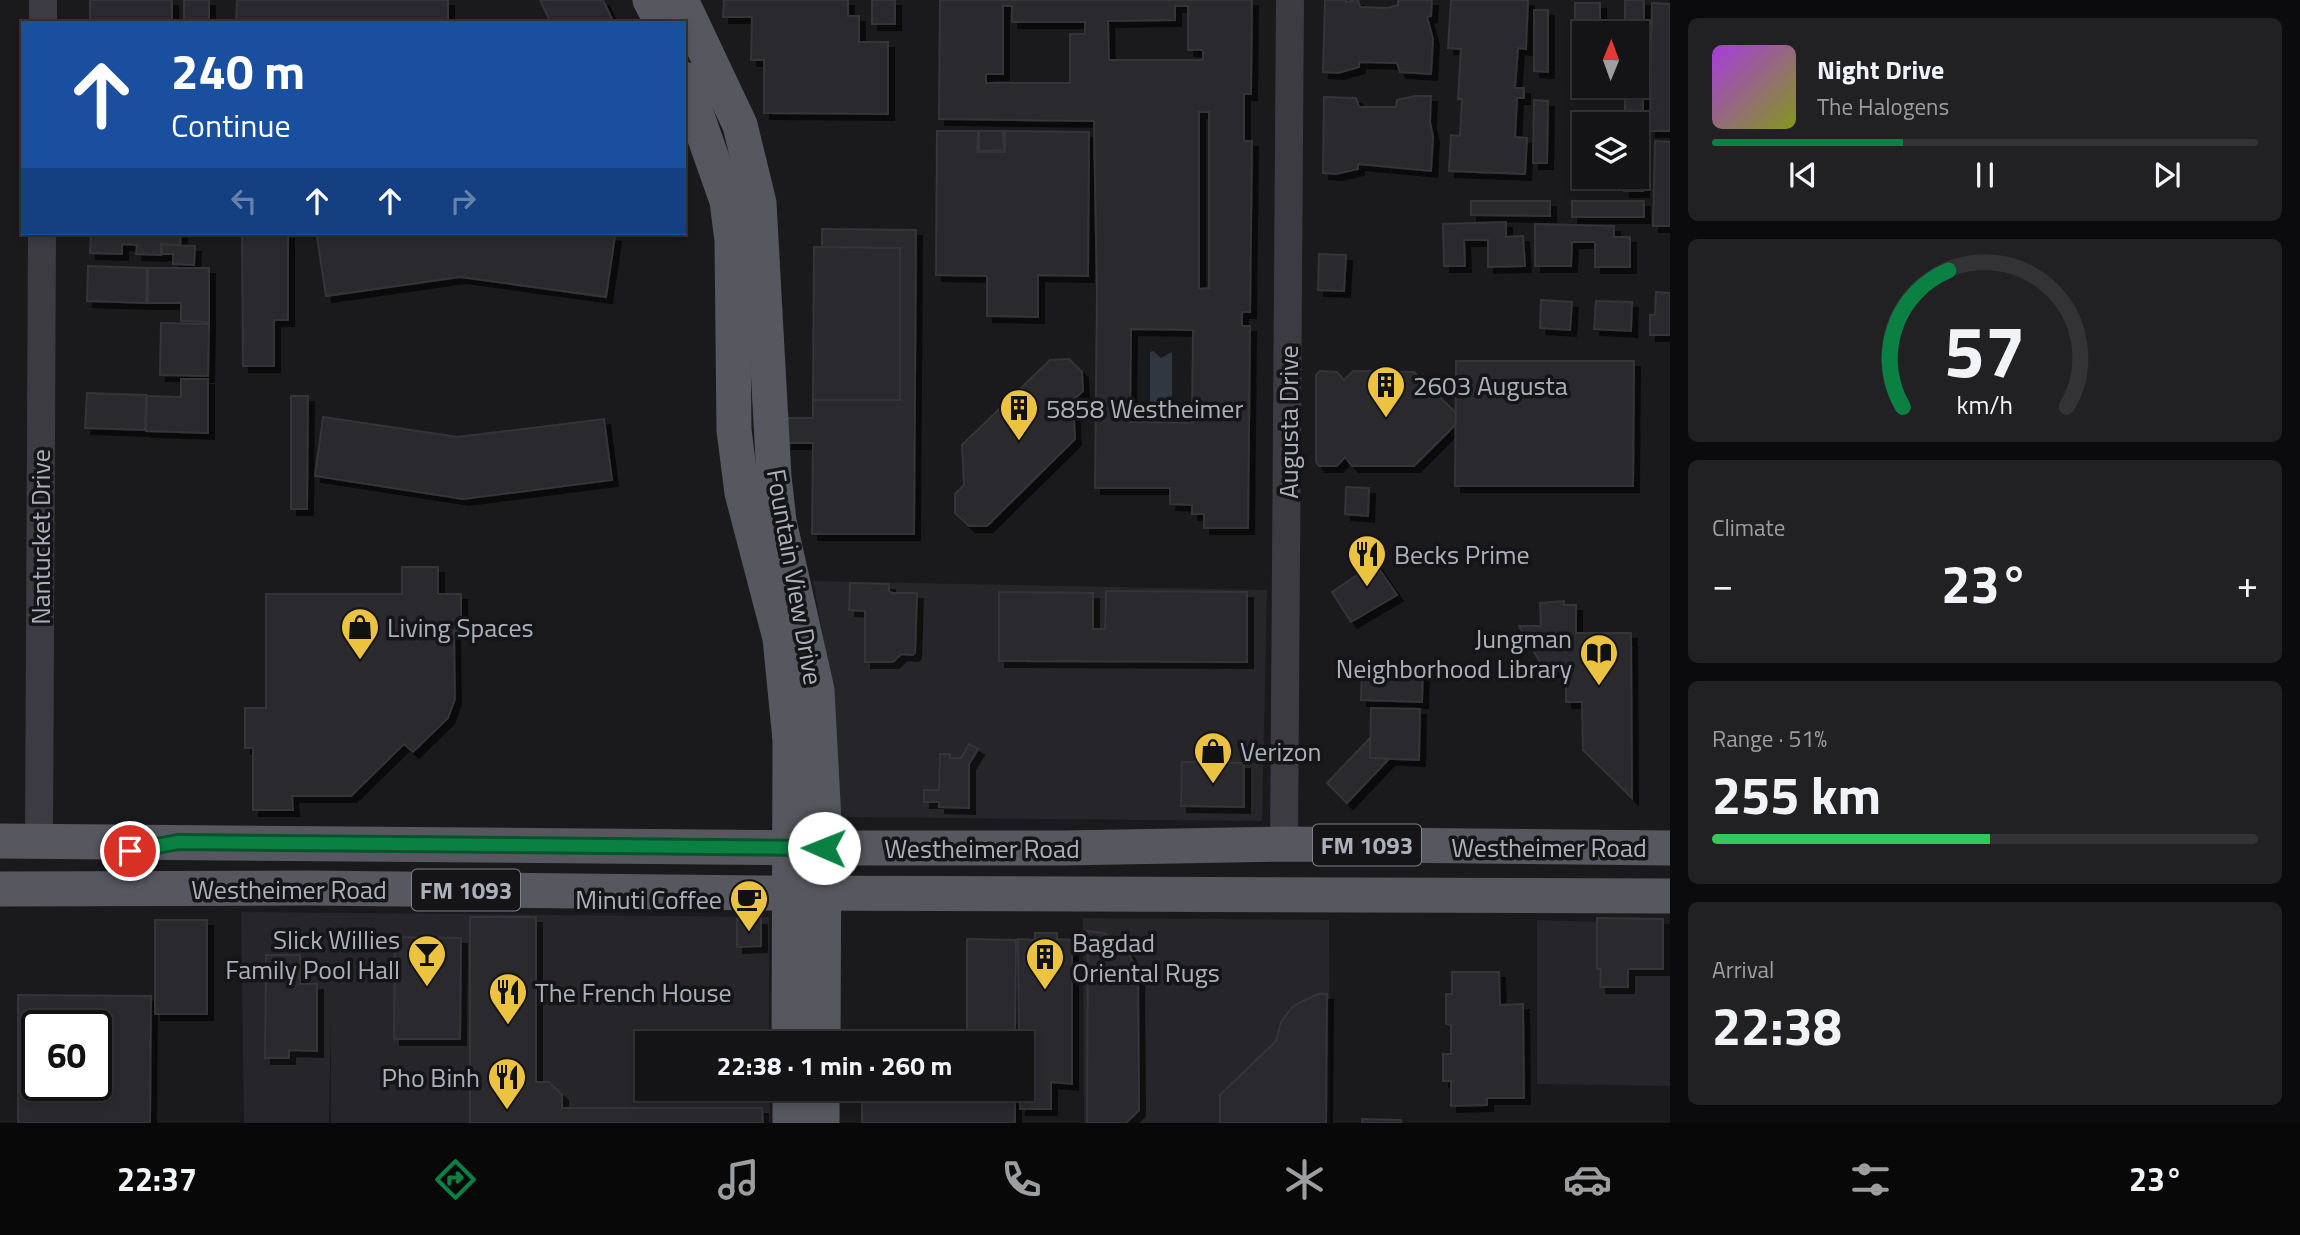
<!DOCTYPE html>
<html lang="en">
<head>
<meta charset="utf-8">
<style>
  :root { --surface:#141315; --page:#212022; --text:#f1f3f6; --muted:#9d9ea0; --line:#333234; --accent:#0b8043 }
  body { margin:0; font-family:"Titillium Web",sans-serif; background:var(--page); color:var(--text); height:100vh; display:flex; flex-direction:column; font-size:26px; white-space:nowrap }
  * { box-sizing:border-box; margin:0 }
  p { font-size:23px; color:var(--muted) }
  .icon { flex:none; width:38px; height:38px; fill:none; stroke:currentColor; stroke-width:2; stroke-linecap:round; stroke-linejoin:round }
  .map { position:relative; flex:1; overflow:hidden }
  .panel { display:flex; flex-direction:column; gap:18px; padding:18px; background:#0b0a0c; width:630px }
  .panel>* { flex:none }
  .guide { position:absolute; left:21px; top:21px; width:665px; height:214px; border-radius:0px; box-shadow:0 4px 10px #0003,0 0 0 2px var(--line); background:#1a4fa0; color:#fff; overflow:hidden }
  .needle { width:46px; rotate:1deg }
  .tools { position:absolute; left:1572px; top:21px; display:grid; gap:14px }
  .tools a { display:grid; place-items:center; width:77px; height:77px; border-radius:0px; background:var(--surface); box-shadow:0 4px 10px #0003,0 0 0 2px var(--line); font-size:35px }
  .speed { position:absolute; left:21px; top:1010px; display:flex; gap:14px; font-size:35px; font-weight:700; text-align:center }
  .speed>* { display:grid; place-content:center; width:91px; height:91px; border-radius:50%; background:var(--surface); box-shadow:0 4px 10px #0003,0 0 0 2px var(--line); line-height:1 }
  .speed .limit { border:4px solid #111; border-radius:10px; background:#fff; color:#111 }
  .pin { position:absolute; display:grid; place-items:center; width:60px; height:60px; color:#fff; margin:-30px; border:4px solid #fff; border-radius:50%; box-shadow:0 2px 7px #0007 }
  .me { position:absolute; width:77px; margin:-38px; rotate:271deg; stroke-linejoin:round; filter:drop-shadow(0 0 5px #0008) }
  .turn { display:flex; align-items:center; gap:24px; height:147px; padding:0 35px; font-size:32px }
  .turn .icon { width:91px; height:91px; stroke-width:2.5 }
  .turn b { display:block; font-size:49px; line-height:60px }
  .lanes { display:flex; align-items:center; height:66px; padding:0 35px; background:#0003; justify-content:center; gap:35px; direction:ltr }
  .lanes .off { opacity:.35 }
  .big { font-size:52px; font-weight:700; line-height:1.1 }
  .panel .widget { flex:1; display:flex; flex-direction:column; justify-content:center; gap:10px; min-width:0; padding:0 24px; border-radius:10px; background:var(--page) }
  .panel .dial { align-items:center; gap:0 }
  .dial svg { height:182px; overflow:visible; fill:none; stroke:var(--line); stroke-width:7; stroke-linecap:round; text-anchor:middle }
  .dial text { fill:var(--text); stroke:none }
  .song { display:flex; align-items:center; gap:21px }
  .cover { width:84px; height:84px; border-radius:10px; background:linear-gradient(135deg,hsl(280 70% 55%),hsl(70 70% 35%)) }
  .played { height:7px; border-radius:4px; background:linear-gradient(90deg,var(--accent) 35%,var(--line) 35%) }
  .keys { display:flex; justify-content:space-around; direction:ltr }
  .heat { display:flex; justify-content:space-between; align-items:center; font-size:38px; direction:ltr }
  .charge { height:10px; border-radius:5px; background:linear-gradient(90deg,#34c759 51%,var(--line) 0) }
  .trip { position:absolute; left:635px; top:1031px; width:399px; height:70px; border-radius:0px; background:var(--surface); box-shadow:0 4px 10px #0003,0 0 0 2px var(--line); font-weight:700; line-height:70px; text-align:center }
  .tabs { display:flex; height:112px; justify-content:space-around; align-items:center; background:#080808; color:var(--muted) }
  .tabs .icon { width:49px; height:49px }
  .tabs .current { color:var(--accent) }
  .tabs b { font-size:32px; color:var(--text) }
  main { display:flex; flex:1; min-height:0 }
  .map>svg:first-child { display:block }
  .built { fill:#262529 }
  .water { fill:#303740 }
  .building { fill:#2a2a2d; stroke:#343438; stroke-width:2; fill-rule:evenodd; filter:url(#shadow) }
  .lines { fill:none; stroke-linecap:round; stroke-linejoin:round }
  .minor { stroke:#3b3b41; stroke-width:28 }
  .major { stroke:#57585f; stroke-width:35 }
  .route-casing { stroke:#07532c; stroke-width:18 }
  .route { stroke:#0b8043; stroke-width:12 }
  .labels { text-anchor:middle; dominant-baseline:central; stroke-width:7; stroke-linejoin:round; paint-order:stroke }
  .shield { fill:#151417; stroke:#7f818a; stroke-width:2 }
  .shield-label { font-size:24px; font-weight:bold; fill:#acb0bb }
  .poi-label { font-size:26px; fill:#acb0bb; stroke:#151417; text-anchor:start }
  .street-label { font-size:26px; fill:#acb0bb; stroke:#151417 }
</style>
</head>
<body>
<main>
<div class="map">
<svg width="1670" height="1123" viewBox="0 0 1670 1123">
  <defs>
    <filter id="shadow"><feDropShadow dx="6" dy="6" stdDeviation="0" flood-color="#0009"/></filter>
  </defs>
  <rect width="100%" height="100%" fill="#1a191c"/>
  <g class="built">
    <path d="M813,581L1267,590L1262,821L841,817L830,674Z"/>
    <path d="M241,912L769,917V1043H648V1088L770,1089V1123H331V1015L329,1123H244Z"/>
    <path d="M1083,918L1329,920L1330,1123H1084Z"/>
    <path d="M1537,920L1670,924V1086L1537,1084Z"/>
  </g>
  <path class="water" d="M1153,351L1161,358L1172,352V410L1161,413L1150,410V352Z"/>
  <g class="building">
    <rect x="90" y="0" width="82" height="23"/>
    <rect x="184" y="0" width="25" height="23"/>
    <path d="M237,0H448V23H236Z"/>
    <path d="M540,0H603L614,23H551Z"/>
    <path d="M724,0H848V16H859V42H888V114L764,113V60H751L752,17H723Z"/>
    <rect x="872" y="0" width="23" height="24"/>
    <path d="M940,0H1252L1251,94H1244V141H1252L1250,312H1242V326H1250L1248,528H1204V514H1192V505L1170,504V488H1095L1097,294L1094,121L939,119ZM1003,6H1012V22H1085V34H1070V83H986V74H1003ZM1175,6H1188V50H1203V60H1109L1108,21L1175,20ZM1199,112H1209V288L1199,289ZM1131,329L1193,330L1192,423L1130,422Z"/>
    <path d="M1325,0H1346V2L1358,0L1360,7L1387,8L1398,5V1L1402,0H1432L1431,16L1427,17L1433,39L1431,74L1400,72L1397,63L1359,62V67L1338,73L1323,72Z"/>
    <path d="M1451,0H1528L1526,49L1518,48L1515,88H1524V98H1517L1515,137L1527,138L1525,174L1449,171L1451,135L1460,136L1462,99H1458L1461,49L1448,48Z"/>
    <path d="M1625,0H1644V46H1636V33H1625Z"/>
    <rect x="1575" y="3" width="25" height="22"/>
    <path d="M1652,3L1670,4V131H1650Z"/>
    <path d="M1534,10H1548V72L1534,71Z"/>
    <path d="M1636,60H1643V112H1625V86H1636Z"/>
    <path d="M1415,96H1431L1430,122L1433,137L1431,171L1358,164V169L1336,174L1323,173L1324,97L1356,98L1359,107H1396L1397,100Z"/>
    <path d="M1534,100L1548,101L1547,163H1533Z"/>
    <path d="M937,131H978L977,152H1005V131L1089,132L1088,276L1038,275V317L987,316V276L936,275Z"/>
    <path d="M979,131H1003L1004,150L979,151Z"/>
    <path d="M1636,138H1643V191H1624V177H1636Z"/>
    <path d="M1655,141L1670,142V226H1653Z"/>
    <path d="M1471,201H1550V216L1471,215Z"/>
    <rect x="1572" y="201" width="72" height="16"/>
    <path d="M1506,222V237L1523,236L1525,266L1488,267V240H1464L1465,266H1444L1443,224Z"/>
    <path d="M1535,224L1614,226V237H1630V267H1595V242H1572L1571,266H1535Z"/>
    <path d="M822,229L916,230L914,534H812L813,443H786L787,418H813V400H900V248H822Z"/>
    <path d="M91,233H181L180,245L161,244V255L136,254L137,245L122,244V254L90,253Z"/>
    <path d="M242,233H288V320H274V366H243Z"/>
    <path d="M345,233H588L615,236L606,297L460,277L326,296L317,237Z"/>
    <path d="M162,245L195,246L194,265L173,264V254H162Z"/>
    <path d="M814,247L900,248V400H813Z"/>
    <path d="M1319,254L1346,255L1344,291L1318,290Z"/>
    <path d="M88,266L147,268L146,303L87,301Z"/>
    <path d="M148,268H209V322L181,321V303H148Z"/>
    <path d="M1656,292L1670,293V335H1650V315H1655Z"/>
    <path d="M1541,300L1572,302L1570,330L1540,328Z"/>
    <path d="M1596,301L1632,302L1631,331L1594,329Z"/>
    <path d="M161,323L209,324L208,376L160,375Z"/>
    <path d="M1069,359L1082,372L1083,391L1073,400L1075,439L987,526H969L955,513V494L964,485L962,445L1050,360Z"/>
    <path d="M1456,361H1634L1633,486H1455Z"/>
    <path d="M1320,371L1337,372L1344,380L1353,371L1414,372L1456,413L1455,425L1414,466H1352L1345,457L1337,466H1319L1316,462V375Z"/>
    <path d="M181,379H208V433L146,431L147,396L181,397Z"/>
    <path d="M87,393L146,395L145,430L85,428Z"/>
    <path d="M291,396H308L307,509H291Z"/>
    <path d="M323,417L458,437L604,419L612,480L463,499L315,476Z"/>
    <path d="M1346,487L1369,488L1368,516L1345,514Z"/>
    <path d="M1375,563L1397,595L1351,622L1332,592Z"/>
    <path d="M402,567H438V594H461V631H454L455,699L448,718L413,752L404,744L351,796H292L293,810H253V748H245V708H266V594H402Z"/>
    <path d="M850,583L889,584V591L892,593H917L915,653L912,655L901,654L893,662H865V611L849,610Z"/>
    <path d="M1106,591L1247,592V662L999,661V592L1093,593V629H1105Z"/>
    <path d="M1564,601V605H1576V633H1631L1632,798L1583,750L1582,702H1566V671H1545L1519,626H1541L1540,603Z"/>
    <path d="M1362,665L1423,667L1422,702L1361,700Z"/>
    <path d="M1371,708L1420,709L1419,760L1370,758Z"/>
    <path d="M1370,738V758L1389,759L1347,803L1327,783Z"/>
    <path d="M969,744L978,749L969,764V808L939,807V802H924V790H939L940,754H950V758H961Z"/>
    <path d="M1182,762L1244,763V807L1181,806Z"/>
    <path d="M470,917H536V1082H549L562,1095V1108H762L763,1123H470Z"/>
    <path d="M737,918L761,919V946L737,947Z"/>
    <path d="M1597,918L1663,919V969H1628V987H1600L1601,969H1597Z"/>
    <rect x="155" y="920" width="52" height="94"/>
    <path d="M1088,931L1104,933L1117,941L1129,953L1138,975L1139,1110L1126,1123H1087Z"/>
    <path d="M1035,933H1057V939L1072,940V1084L1051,1082V1109H1020L1022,1043H1019L1018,939L1035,940Z"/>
    <path d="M395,937L461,938L460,1039H394Z"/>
    <path d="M967,939L1016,940L1015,1043H967Z"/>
    <path d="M266,955H300V984H317V1051L289,1050V1058H265Z"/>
    <path d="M1452,972H1499L1500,1005L1523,1004L1524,1098H1487V1105L1451,1106V1081H1443V1054H1451V1025L1446,1024V994H1452Z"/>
    <path d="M1318,994H1327L1326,1123H1220V1095L1276,1041L1281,1022L1293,1006Z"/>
    <path d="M18,995L151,996L150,1123H18ZM37,1026H96V1085H37Z"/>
    <rect x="862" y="1088" width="153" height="35"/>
    <path d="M1362,1119L1401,1120V1123H1362Z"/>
  </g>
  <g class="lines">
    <g class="minor">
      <path d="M43,23V0"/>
      <path d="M39,841L42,233"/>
      <path d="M1284,844L1290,0"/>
    </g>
    <g class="major">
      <path d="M650,0L662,23"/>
      <path d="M681,0L740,125L759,203L774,477L779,521L817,690L824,821L823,1043"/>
      <path d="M684,79L727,201L732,240L734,430L742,493L780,638L790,740L789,1043"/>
      <path d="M0,841L824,848H1064L1284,844L1670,848"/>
      <path d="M0,889L310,888L764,893L1670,896"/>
      <path d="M790,1088V1123"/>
      <path d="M822,1123V1088"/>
    </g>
  </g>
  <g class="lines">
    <defs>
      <path id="route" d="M130,851L178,842L824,848"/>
    </defs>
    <use href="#route" class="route-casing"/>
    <use href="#route" class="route"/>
  </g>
  <defs>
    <symbol id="building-pin" viewBox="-11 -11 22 30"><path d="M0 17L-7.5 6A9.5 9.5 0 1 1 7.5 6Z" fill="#ecc241" stroke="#151417"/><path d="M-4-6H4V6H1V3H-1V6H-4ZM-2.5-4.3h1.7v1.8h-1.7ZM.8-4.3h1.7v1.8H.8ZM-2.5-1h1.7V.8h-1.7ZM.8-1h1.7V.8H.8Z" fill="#111"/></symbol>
    <symbol id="restaurant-pin" viewBox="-11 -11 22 30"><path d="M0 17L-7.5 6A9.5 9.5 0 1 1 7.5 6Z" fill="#ecc241" stroke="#151417"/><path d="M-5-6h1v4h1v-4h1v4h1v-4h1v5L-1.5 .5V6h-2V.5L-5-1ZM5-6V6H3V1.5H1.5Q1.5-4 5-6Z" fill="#111"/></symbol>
    <symbol id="shop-pin" viewBox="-11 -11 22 30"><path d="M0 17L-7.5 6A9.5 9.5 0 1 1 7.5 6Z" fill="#ecc241" stroke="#151417"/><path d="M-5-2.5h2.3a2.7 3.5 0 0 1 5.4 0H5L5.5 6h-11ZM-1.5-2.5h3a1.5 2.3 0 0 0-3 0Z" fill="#111"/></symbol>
    <symbol id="library-pin" viewBox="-11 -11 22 30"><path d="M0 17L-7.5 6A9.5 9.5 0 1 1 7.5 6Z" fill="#ecc241" stroke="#151417"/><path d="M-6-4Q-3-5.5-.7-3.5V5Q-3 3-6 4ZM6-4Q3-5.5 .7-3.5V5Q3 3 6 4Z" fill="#111"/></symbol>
    <symbol id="cafe-pin" viewBox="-11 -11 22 30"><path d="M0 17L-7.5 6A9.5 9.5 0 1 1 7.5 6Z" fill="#ecc241" stroke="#151417"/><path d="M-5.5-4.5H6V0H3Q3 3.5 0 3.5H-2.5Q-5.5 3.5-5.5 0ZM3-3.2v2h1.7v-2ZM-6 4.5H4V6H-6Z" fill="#111"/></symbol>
    <symbol id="bar-pin" viewBox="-11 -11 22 30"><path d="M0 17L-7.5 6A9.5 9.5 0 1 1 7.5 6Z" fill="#ecc241" stroke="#151417"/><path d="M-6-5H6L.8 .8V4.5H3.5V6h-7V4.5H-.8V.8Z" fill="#111"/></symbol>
  </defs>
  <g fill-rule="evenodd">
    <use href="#building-pin" x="1364" y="363" width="44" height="60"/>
    <use href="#building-pin" x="997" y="386" width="44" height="60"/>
    <use href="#restaurant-pin" x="1345" y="532" width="44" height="60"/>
    <use href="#shop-pin" x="338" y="605" width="44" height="60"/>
    <use href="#library-pin" x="1577" y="631" width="44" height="60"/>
    <use href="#shop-pin" x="1191" y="729" width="44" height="60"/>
    <use href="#cafe-pin" x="727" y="877" width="44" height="60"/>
    <use href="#bar-pin" x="405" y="932" width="44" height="60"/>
    <use href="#building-pin" x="1023" y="935" width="44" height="60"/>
    <use href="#restaurant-pin" x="486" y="970" width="44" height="60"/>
    <use href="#restaurant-pin" x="485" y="1055" width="44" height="60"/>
  </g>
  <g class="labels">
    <g class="shield">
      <rect x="1313" y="824.5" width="108" height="41" rx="5"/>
      <rect x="412" y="869.5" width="108" height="41" rx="5"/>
    </g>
    <g class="shield-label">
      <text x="1367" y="845">FM 1093</text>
      <text x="466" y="890">FM 1093</text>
    </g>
    <g class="poi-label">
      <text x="1413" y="385">2603 Augusta</text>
      <text x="1046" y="408">5858 Westheimer</text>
      <text x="1394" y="554">Becks Prime</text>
      <text x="387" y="627">Living Spaces</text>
      <text x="1572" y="638" text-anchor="end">Jungman<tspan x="1572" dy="30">Neighborhood Library</tspan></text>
      <text x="1240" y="751">Verizon</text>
      <text x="722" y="899" text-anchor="end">Minuti Coffee</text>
      <text x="400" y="939" text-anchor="end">Slick Willies<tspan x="400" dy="30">Family Pool Hall</tspan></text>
      <text x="1072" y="942">Bagdad<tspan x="1072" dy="30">Oriental Rugs</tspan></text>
      <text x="535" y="992">The French House</text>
      <text x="480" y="1077" text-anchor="end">Pho Binh</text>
    </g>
    <g class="street-label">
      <text transform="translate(1288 422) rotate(-90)">Augusta Drive</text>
      <text transform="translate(40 537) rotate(-90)">Nantucket Drive</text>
      <text transform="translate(795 577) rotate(80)">Fountain View Drive</text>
      <text x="1549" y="847">Westheimer Road</text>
      <text x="982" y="848">Westheimer Road</text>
      <text x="289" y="889">Westheimer Road</text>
    </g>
  </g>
</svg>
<div class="tools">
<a><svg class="needle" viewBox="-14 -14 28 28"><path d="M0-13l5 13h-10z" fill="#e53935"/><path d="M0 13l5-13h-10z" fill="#9d9ea0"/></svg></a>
<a><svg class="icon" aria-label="layers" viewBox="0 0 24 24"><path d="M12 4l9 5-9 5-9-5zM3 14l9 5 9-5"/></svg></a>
</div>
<div class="speed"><div class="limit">60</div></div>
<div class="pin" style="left:130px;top:851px;background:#d93025"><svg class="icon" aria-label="arrive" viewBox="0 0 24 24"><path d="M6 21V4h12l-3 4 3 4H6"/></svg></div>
<svg class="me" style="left:824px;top:848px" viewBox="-20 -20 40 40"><circle r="19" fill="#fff"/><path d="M0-13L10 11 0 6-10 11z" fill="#0b8043"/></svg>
<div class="trip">22:38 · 1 min · 260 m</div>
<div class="guide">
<div class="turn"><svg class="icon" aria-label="ahead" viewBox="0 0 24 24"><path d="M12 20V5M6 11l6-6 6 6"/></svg><div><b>240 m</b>Continue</div></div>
<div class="lanes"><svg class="icon off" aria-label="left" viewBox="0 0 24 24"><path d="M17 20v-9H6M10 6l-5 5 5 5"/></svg><svg class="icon" aria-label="ahead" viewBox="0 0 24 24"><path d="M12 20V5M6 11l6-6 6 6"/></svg><svg class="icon" aria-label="ahead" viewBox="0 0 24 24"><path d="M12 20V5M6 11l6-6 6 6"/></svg><svg class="icon off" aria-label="right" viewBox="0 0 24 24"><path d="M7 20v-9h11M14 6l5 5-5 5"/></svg></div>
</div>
</div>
<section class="panel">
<div class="widget">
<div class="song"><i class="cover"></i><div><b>Night Drive</b><p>The Halogens</p></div></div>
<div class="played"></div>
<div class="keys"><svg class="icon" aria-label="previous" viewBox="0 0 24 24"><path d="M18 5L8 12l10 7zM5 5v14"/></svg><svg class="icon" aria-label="pause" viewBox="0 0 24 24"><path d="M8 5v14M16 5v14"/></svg><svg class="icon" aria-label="next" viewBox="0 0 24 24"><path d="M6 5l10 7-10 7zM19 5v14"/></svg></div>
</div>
<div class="widget dial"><svg viewBox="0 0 100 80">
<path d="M14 69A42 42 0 1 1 86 69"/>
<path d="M14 69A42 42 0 0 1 34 9" stroke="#0b8043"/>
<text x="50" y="56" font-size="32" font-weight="700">57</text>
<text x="50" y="72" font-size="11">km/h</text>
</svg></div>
<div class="widget"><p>Climate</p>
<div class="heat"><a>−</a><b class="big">23°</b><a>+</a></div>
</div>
<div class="widget"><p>Range · 51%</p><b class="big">255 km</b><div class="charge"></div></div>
<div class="widget"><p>Arrival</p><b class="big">22:38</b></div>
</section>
</main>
<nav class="tabs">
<b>22:37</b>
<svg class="icon current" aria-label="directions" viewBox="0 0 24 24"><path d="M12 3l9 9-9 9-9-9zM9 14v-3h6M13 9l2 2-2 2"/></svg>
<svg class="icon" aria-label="music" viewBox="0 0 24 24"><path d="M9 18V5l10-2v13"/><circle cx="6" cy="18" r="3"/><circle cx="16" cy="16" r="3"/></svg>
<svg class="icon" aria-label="phone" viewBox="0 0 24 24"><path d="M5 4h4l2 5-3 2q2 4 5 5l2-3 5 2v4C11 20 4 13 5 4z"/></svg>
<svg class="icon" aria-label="climate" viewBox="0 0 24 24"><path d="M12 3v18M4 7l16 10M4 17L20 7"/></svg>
<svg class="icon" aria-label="car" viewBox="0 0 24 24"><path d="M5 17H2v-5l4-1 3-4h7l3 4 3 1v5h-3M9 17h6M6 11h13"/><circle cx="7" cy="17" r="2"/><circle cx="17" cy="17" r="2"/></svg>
<svg class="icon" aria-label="filters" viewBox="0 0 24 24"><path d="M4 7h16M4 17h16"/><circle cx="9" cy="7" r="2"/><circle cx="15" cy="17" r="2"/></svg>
<b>23°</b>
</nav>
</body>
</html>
